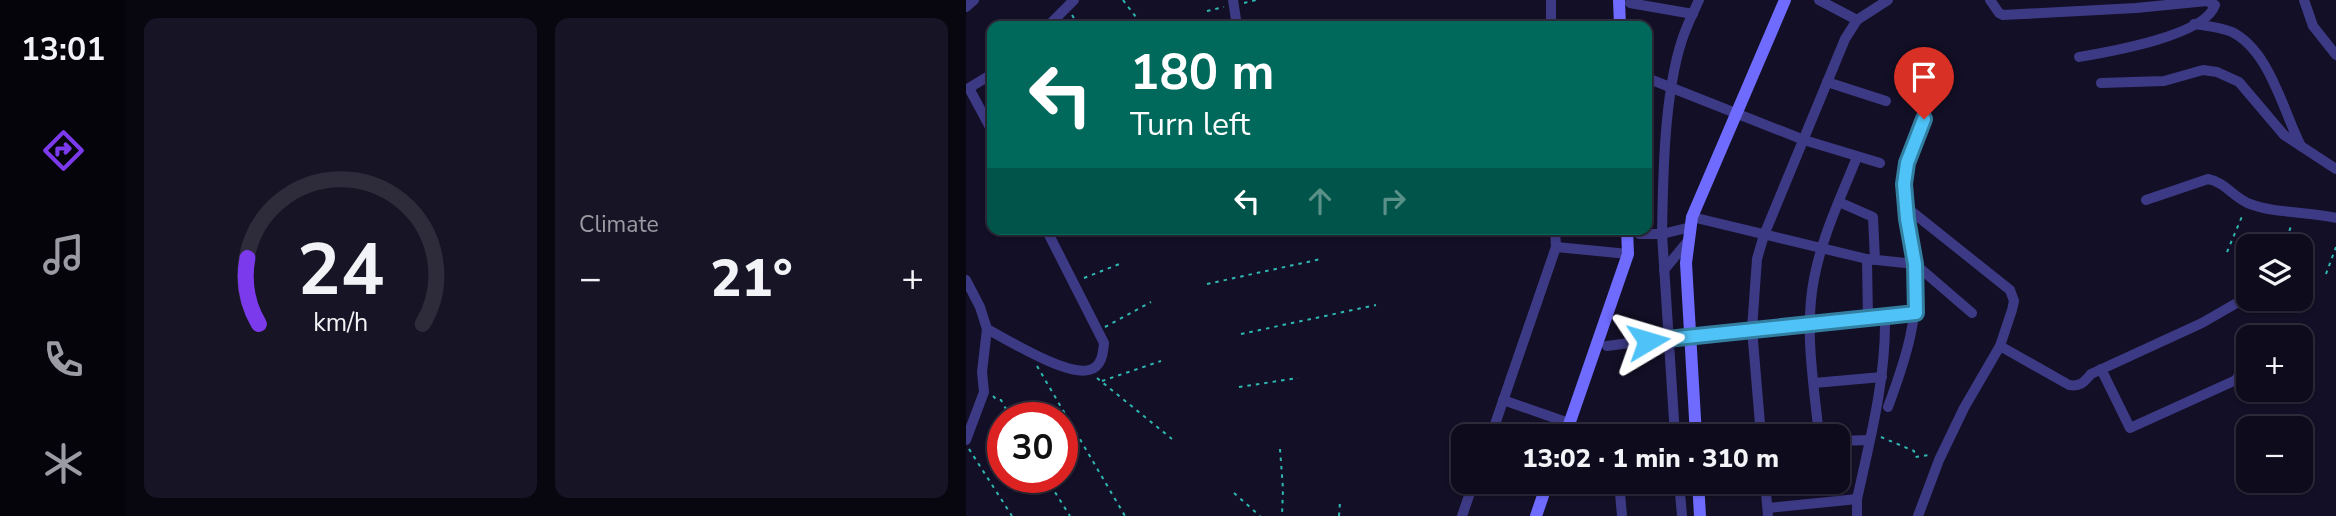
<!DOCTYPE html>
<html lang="en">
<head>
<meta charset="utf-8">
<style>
  :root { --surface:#0e0b1c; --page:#171425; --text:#f1f3f6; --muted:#9b9ba3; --line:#2e2b3b; --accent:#7c3aed }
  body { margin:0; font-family:"Nunito Sans",sans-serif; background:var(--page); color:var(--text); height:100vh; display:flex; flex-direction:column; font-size:26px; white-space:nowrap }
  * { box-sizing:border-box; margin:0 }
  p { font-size:23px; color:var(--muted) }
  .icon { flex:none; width:38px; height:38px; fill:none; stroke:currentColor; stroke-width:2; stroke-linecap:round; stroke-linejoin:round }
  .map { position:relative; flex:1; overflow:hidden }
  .side { display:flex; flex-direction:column; gap:18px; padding:18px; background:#08060f; width:840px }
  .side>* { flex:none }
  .guide { position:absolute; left:21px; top:21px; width:665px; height:214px; border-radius:14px; box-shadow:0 2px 5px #0004,0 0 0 2px var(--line); background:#00695c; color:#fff; overflow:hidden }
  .controls { position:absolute; left:1270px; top:234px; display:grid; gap:14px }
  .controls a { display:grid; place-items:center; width:77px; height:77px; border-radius:14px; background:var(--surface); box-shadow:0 2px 5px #0004,0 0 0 2px var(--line); font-size:35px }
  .speed { position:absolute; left:21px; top:402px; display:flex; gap:14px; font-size:35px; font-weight:700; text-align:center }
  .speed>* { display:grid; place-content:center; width:91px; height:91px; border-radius:50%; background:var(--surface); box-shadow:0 2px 5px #0004,0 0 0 2px var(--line); line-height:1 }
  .speed .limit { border:10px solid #d22; background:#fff; color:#111 }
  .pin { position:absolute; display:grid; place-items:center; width:60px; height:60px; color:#fff; margin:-72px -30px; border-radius:50% 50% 50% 0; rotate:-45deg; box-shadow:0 0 7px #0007 }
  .pin .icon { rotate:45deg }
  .me { position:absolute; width:77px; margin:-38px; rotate:83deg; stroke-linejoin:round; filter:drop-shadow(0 0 5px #0008) }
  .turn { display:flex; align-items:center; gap:24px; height:147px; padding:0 28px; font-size:32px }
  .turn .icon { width:91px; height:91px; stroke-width:2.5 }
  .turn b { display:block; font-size:49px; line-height:60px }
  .lanes { display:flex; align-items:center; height:66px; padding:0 28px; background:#0003; justify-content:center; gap:35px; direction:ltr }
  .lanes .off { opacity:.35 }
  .big { font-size:52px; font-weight:800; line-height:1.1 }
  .side .tile { flex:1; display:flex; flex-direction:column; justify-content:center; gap:10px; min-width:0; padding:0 24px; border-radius:14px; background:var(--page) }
  .side .dial { align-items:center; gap:0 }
  .dial svg { height:182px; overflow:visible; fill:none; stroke:var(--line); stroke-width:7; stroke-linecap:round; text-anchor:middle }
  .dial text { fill:var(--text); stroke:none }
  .heat { display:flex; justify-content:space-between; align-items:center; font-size:38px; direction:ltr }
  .side .tiles { flex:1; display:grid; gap:18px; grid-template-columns:repeat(2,1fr) }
  .trip { position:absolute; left:485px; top:424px; width:399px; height:70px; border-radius:14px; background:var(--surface); box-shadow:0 2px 5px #0004,0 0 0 2px var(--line); font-weight:800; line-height:70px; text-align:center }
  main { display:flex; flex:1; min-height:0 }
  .tabs { display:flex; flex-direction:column; width:126px; justify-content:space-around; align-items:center; background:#06040b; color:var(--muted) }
  .tabs .icon { width:49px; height:49px }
  .tabs .active { color:var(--accent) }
  .tabs b { font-size:32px; color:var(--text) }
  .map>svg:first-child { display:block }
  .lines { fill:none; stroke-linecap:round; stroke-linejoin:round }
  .path { stroke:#2fb8b0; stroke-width:2; stroke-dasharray:3.5 5; stroke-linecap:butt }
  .street { stroke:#3d3a85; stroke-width:10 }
  .secondary { stroke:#6f6bff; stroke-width:12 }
  .route-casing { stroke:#337fa1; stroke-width:18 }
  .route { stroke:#4fc3f7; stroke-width:12 }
</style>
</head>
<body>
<main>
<nav class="tabs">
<b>13:01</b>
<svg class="icon active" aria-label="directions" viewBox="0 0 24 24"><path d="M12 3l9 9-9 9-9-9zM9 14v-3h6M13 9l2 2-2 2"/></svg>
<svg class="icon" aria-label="music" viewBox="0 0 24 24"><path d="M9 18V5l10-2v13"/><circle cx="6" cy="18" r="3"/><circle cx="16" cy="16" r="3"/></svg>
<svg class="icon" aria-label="phone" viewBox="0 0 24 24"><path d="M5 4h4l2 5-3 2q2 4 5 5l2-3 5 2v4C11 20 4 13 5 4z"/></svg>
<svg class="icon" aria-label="climate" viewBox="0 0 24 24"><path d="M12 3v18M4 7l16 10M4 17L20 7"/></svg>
</nav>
<section class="side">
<div class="tiles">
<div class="tile dial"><svg viewBox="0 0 100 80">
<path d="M14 69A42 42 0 1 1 86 69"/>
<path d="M14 69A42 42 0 0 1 9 40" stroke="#7c3aed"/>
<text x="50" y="56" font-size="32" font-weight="700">24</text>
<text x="50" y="72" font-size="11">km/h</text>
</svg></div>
<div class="tile"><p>Climate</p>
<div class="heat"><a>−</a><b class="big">21°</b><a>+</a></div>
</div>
</div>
</section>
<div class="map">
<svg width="1370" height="516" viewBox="0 0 1370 516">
  <rect width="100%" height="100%" fill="#130f26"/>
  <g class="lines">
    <g class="path">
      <path d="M157,0L170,17"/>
      <path d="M278,3L290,0"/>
      <path d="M241,11L258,7"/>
      <path d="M106,15L113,26"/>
      <path d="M228,230L231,229"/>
      <path d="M93,234L102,229"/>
      <path d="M1318,247L1326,223"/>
      <path d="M1261,252L1277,214"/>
      <path d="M1360,274L1370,247"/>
      <path d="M118,278L156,263"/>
      <path d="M241,284L355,259"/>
      <path d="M139,327L185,302"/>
      <path d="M275,334L410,305"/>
      <path d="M71,366L159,516"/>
      <path d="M131,378L206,439"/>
      <path d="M136,381L195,361"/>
      <path d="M273,387L332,378"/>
      <path d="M27,396L31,400H35L45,418"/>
      <path d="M915,437L948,451L949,457L964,455"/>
      <path d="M3,449L46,516"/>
      <path d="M314,449L317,489L316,516"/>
      <path d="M80,478L104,516"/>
      <path d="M268,493L294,516"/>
      <path d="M373,516L374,502"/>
    </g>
    <g class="street">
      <path d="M267,0L271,26"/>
      <path d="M853,0L891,20"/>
      <path d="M1024,0L1033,13L1037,15L1170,8L1241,1L1249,5C1239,36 1142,52 1113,57"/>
      <path d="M1338,0L1347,26L1370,55"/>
      <path d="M664,3L727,14"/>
      <path d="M0,7L8,0"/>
      <path d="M1228,24C1241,26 1254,27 1266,32C1304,51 1317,111 1335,146"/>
      <path d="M82,26L108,0"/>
      <path d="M585,26V0"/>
      <path d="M26,74L3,88L26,131"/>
      <path d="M681,78L838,140L914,163"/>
      <path d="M861,82L920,101"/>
      <path d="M1135,83L1198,81L1237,70L1251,72L1273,82L1318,135L1370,169"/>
      <path d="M1180,200L1242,179C1259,182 1268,198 1284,204C1311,214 1342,211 1370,218"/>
      <path d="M873,202L907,217L909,260"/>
      <path d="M940,207L1044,290L1048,301L1046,310L1034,346L998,408L973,460L952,516"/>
      <path d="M726,217L901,259L949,264L1006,313"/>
      <path d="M673,234H696L725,227"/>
      <path d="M590,247L662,254"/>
      <path d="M901,259L902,320"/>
      <path d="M698,270L722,241"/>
      <path d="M0,280L14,307L21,329L16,372L18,392L0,440"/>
      <path d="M21,329C42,340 100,376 123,370C136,367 137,353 138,343L80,229"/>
      <path d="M641,346C744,332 847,328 950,313"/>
      <path d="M1034,346L1103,385C1115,387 1118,382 1125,374L1236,323L1269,304"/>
      <path d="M1135,369L1164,428L1270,380L1283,359"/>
      <path d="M848,383L916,377"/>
      <path d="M537,400L603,423"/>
      <path d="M922,407C939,361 954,317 949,267C947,237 935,208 939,177C942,150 957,122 966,97"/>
      <path d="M525,436L590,247L589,229"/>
      <path d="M709,436L696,234C697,176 698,95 716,40C720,27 727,13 733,0"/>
      <path d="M795,436L786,329L791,259L798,235L879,39L891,20L922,0"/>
      <path d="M853,436C848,385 838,330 848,279C856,236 875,197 891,157"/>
      <path d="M872,441L903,440"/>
      <path d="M653,481L656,516"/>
      <path d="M713,481L716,516"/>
      <path d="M799,481L802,516"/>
      <path d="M802,508L891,499"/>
      <path d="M496,516L508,481"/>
      <path d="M891,516V499C904,440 920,379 919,318"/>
    </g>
    <g class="secondary">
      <path d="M653,0L654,26"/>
      <path d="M599,436L662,254L661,229"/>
      <path d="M730,436L720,263L726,217L819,0"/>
      <path d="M732,481L734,516"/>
      <path d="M570,516L582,481"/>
    </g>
  </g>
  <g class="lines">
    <defs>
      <path id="route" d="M682,341L950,313L949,264L941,219L938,184L941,163L958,119"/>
    </defs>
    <use href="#route" class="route-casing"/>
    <use href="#route" class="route"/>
  </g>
</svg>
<div class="controls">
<a><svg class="icon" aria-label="layers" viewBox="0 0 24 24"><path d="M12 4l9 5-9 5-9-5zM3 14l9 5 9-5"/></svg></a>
<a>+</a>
<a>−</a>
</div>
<div class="speed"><div class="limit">30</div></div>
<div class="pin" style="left:958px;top:119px;background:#d93025"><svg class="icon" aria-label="arrive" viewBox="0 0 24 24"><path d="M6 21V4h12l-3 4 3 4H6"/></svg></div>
<svg class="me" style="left:682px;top:341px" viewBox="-20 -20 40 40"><path d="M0-17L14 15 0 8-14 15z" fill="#4fc3f7" stroke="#fff" stroke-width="4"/></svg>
<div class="trip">13:02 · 1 min · 310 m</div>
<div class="guide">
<div class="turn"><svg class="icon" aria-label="left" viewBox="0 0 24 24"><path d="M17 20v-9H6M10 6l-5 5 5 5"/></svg><div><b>180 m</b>Turn left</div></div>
<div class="lanes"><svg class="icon" aria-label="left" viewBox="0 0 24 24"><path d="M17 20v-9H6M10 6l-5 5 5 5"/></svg><svg class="icon off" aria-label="ahead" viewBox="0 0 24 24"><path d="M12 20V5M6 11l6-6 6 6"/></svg><svg class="icon off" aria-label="right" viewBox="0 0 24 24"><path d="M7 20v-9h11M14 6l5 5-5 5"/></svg></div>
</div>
</div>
</main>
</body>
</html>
